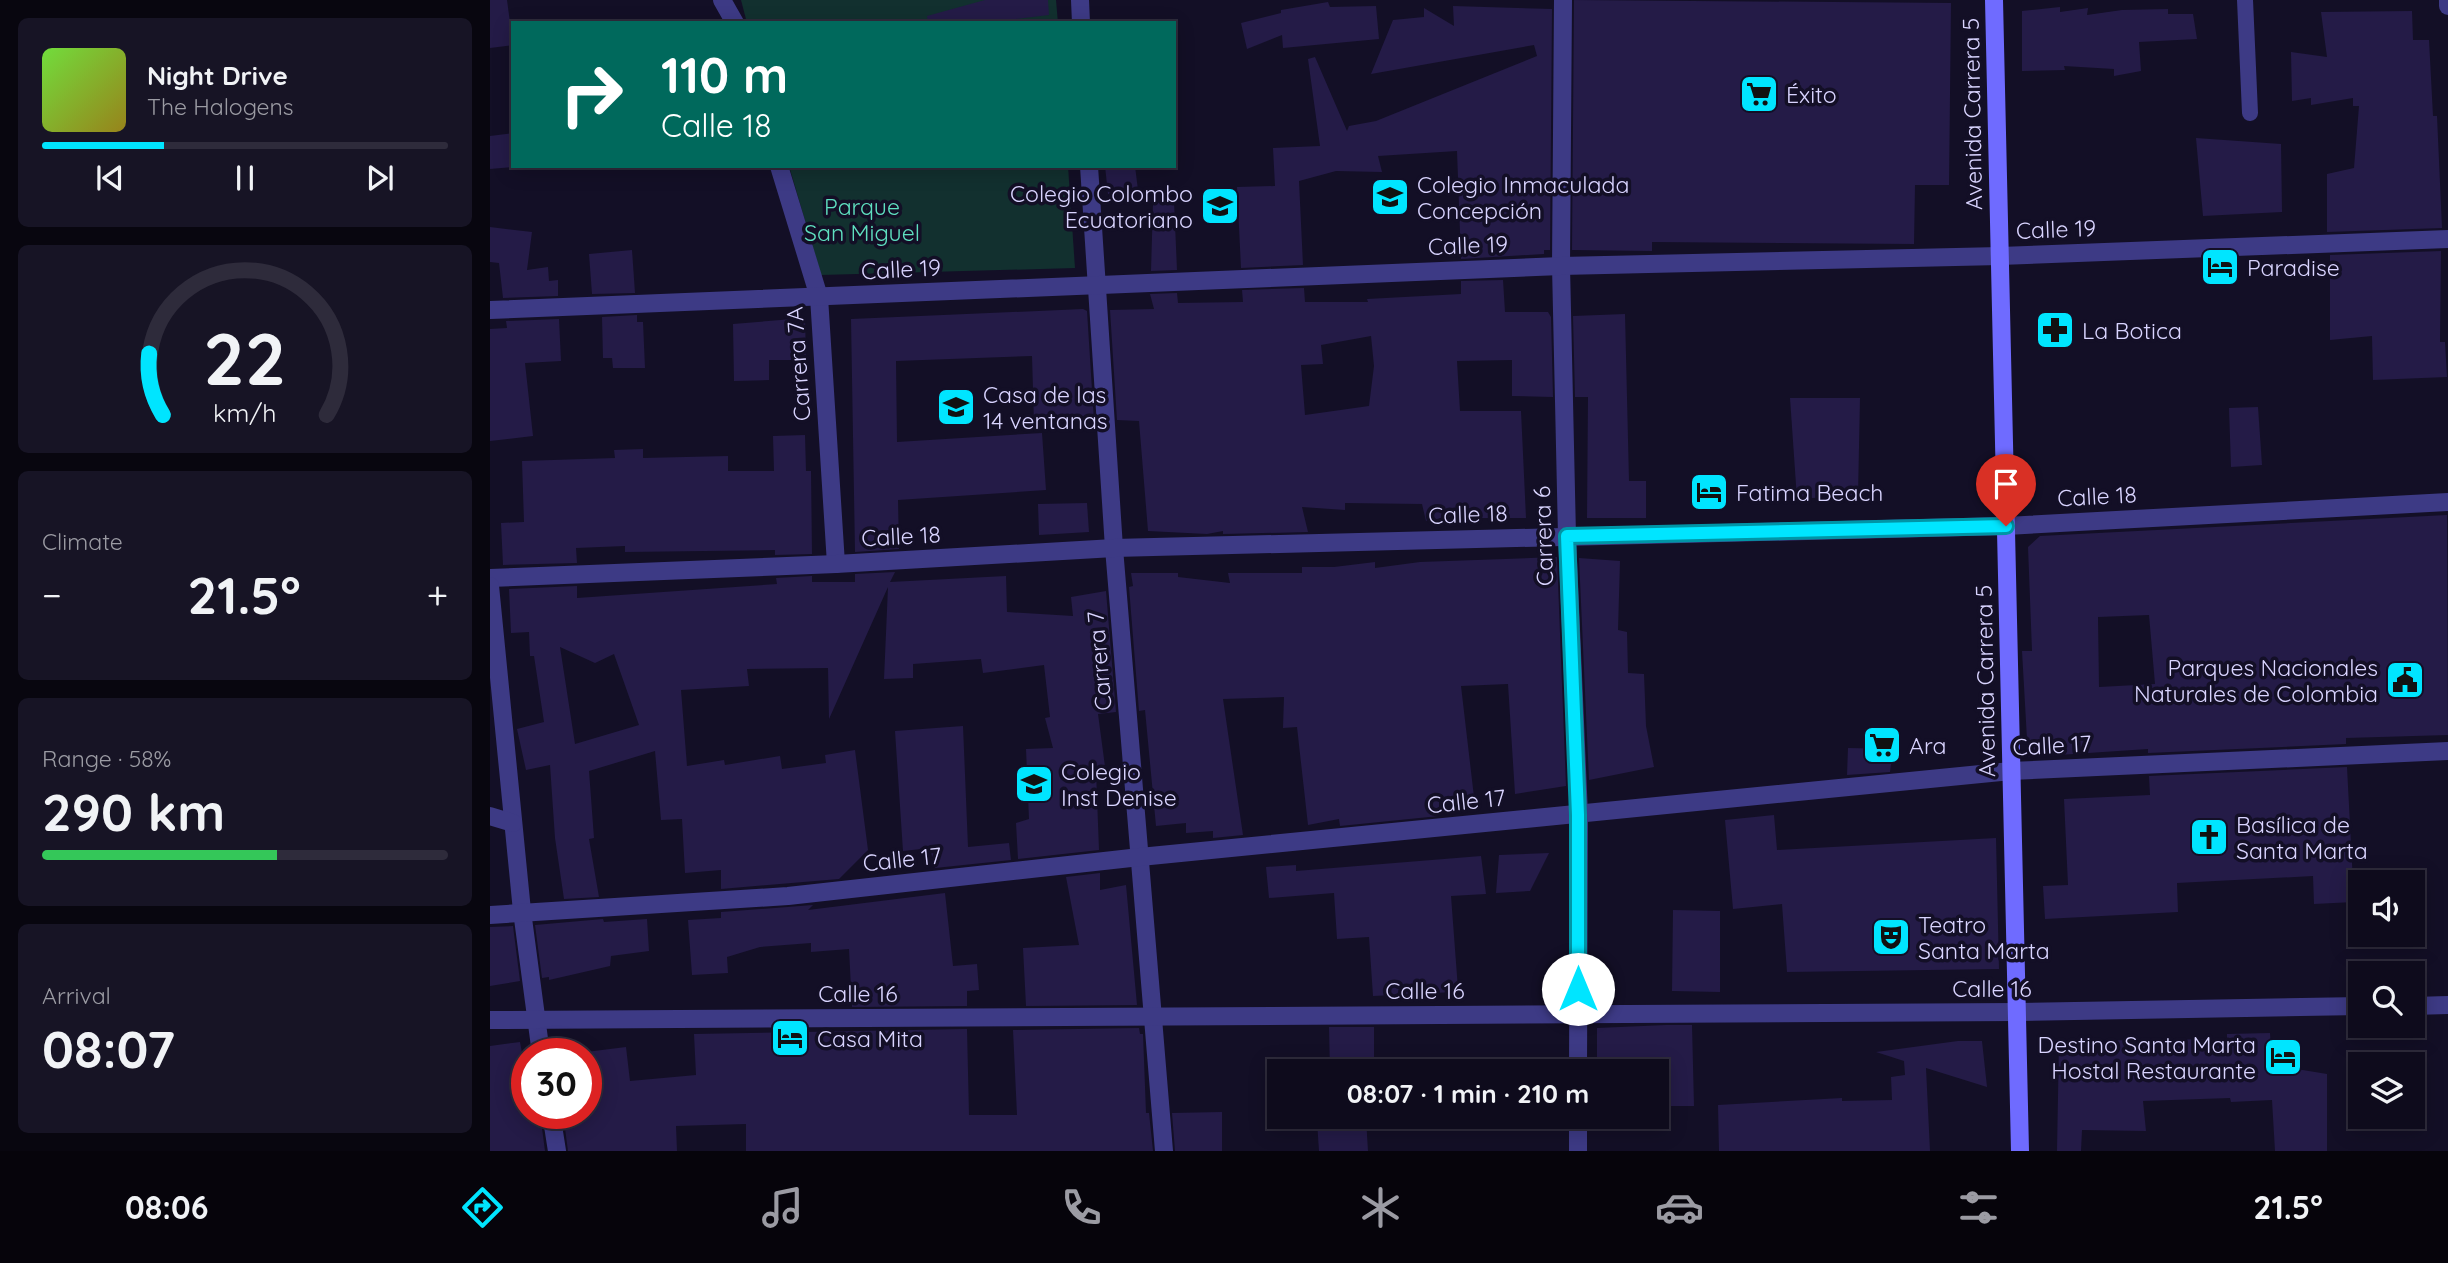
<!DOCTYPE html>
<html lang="en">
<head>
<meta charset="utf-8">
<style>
  :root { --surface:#0e0b1c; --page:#171425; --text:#f1f3f6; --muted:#9b9ba3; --line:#2e2b3b; --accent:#00e5ff }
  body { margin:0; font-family:Quicksand,sans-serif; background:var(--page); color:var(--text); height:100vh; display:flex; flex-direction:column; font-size:26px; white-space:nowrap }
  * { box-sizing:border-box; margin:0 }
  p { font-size:23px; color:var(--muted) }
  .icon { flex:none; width:38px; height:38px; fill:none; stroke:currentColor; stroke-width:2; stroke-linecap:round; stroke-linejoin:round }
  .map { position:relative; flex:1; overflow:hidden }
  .drawer { display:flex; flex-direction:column; gap:18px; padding:18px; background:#08060f; width:490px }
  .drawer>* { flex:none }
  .guide { position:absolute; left:21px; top:21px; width:665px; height:147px; border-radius:0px; box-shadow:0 4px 18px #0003,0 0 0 2px var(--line); background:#00695c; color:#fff; overflow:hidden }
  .buttons { position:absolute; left:1858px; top:870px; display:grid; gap:14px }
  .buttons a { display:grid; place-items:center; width:77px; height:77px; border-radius:0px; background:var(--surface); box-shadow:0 4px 18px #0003,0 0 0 2px var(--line); font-size:35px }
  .speed { position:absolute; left:21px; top:1038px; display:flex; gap:14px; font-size:35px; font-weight:700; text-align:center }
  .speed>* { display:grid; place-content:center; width:91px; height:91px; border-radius:50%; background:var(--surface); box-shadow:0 4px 18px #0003,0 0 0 2px var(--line); line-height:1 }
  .speed .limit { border:10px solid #d22; background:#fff; color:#111 }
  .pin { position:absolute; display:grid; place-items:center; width:60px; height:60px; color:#fff; margin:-72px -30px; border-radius:50% 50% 50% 0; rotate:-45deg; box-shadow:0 0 7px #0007 }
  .pin .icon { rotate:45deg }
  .me { position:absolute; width:77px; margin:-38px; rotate:0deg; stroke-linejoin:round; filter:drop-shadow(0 0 5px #0008) }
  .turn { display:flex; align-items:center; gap:24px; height:147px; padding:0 35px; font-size:32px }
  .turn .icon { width:91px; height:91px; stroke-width:2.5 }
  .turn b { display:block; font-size:49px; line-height:60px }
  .big { font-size:52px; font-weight:700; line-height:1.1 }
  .drawer .widget { flex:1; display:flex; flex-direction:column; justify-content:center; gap:10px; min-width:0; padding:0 24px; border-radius:10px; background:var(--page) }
  .drawer .dial { align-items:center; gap:0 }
  .dial svg { height:182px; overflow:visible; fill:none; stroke:var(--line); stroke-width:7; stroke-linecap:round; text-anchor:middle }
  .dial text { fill:var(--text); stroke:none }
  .song { display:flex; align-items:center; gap:21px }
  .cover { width:84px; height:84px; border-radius:10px; background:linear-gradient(135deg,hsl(100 70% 55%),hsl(50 70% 35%)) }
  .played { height:7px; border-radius:4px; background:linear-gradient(90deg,var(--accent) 30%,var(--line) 30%) }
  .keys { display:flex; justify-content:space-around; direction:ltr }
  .heat { display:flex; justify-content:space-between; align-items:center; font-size:38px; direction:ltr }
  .charge { height:10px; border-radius:5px; background:linear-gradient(90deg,#34c759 58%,var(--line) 0) }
  .trip { position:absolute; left:777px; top:1059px; width:402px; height:70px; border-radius:0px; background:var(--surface); box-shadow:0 4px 18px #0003,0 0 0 2px var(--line); font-weight:700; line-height:70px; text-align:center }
  .menu { display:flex; height:112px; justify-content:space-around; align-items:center; background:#06040b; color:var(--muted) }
  .menu .icon { width:49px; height:49px }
  .menu .on { color:var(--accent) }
  .menu b { font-size:32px; color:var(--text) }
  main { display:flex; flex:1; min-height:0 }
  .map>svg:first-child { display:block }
  .green { fill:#12302f }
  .building { fill:#241b47; fill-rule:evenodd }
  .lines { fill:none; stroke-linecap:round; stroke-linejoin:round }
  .lane { stroke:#3d3a85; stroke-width:16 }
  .street { stroke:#3d3a85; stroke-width:18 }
  .secondary { stroke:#6f6bff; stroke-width:18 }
  .route-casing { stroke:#0095a6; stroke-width:18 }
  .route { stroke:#00e5ff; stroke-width:12 }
  .labels { text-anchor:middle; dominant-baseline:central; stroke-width:7; stroke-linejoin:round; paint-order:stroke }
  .poi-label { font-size:23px; fill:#d9d4ff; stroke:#130f26; text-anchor:start }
  .street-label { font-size:23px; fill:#d9d4ff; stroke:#130f26 }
  .park-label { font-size:23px; fill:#5fe0c0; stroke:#130f26 }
</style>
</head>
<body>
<main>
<section class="drawer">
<div class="widget">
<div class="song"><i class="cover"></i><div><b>Night Drive</b><p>The Halogens</p></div></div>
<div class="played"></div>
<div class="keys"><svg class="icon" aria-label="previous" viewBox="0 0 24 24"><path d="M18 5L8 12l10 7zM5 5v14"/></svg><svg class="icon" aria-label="pause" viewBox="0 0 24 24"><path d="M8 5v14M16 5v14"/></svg><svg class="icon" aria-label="next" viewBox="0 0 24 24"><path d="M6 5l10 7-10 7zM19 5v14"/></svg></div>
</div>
<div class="widget dial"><svg viewBox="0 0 100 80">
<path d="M14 69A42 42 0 1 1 86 69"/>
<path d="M14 69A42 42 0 0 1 8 42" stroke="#00e5ff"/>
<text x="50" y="56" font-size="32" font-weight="700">22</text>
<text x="50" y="72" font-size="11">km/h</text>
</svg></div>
<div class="widget"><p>Climate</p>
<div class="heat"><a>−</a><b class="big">21.5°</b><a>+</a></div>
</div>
<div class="widget"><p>Range · 58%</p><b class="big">290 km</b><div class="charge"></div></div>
<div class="widget"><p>Arrival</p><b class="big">08:07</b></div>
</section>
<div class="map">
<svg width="1958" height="1151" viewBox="0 0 1958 1151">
  <rect width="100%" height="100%" fill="#130f26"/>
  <g class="green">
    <path d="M251,0H566L568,23H257Z"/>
    <path d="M299,166H578L585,268L331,275Z"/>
  </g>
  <g class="building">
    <path d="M0,0H17L23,45L0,48Z"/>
    <path d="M495,0H558L559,15L491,23H438L437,16Z"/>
    <path d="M1084,0L1461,3L1459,185H1425L1424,244L1162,242V251L1082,250Z"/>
    <path d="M838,2L840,7L886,6L889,39L793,48L792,35L757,49L751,23L791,13V10Z"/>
    <path d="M963,6L1062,9L1060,250H1054V254L971,259L967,151L888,156L892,172L846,171L809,181L813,265L751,268L747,187L785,186L783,148L830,146L818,59L825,57L857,131L859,126L886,121L1047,56L1044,45L881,74L903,20L934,17V8L964,26Z"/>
    <path d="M1570,7V12L1598,8L1597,15L1632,10L1678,9V14H1703L1707,39L1649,42L1651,71L1624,76V69L1574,66L1575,70L1532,71V11Z"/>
    <path d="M1922,11L1923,40H1939L1943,116H1947L1952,228L1837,232V174L1864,168L1869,106H1863V98L1821,105V98L1802,101L1801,52L1837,57L1831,12Z"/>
    <path d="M23,133V167L0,169V136Z"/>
    <path d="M1706,138L1791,144L1792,212L1713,216Z"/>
    <path d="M615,166H645L648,190L618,194Z"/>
    <path d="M684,201L687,270L661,271L663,203Z"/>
    <path d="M0,227L42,232L37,270L58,267L59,281L68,280V296L13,298L9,263L0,262Z"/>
    <path d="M142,250L145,293L102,294L99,254Z"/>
    <path d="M1951,251L1950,342H1955L1957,377L1883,380L1882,336L1840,340V255Z"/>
    <path d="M1013,280L1015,312H1058L1061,317L1063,397L1022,396V360L967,361L970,411H1031L1036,518H974V514L936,521L932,504L855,503V510L812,507L818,532L733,534V531L717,534L658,531L649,421L627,420L620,310L664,309L660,294L687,293L688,303L753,302L752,290L814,288L815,302H878L877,299L971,294V281ZM881,336L884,366L879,406L815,415L811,365L833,364L831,345Z"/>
    <path d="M593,309L597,311L604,421L544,423L542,356L406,361L407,442L552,433L556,490L408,500L409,549L365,552L361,319Z"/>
    <path d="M1135,314L1139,481H1156V518H1097L1098,397H1085L1083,316Z"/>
    <path d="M147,315V322H153L155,368H123L122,358H113L112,317Z"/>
    <path d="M315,318L316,360H279V380L244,381L243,324Z"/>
    <path d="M69,319L71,361L35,363L43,436L0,441V329L17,328L16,321Z"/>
    <path d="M1300,398H1370L1368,495L1307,499Z"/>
    <path d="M1768,407L1772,465L1741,467L1739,408Z"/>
    <path d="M315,435L316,471H321L322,554L285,555V550L135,552V546L86,548L87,563L13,565L11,523L34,522L32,461L125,458L124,450L153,449V458L238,456V471H284L283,436Z"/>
    <path d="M597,503L599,532L549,535L548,504Z"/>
    <path d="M1957,515L1958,735L1856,738V744L1658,753V749L1538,757L1532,651H1542L1538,547L1550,536ZM1659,615L1665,684L1609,687L1608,617Z"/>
    <path d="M1067,557L1076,786L1025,794L1018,684L971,686L984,797L949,799V816L850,826L849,819L818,825L807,727L793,728L794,697L733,699L753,835L723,838V831L696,833V823L666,826L655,710L649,711L639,587L643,586L641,573H688V577L740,583L738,573H812V567H844L885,562V568L930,562Z"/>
    <path d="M1089,558L1130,561L1128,630L1137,632L1138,673L1154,674L1156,726L1164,767L1099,780Z"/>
    <path d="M405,572L400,582L516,576L517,612L583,616L581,597L616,591L626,712L608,714L616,774L606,771L609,850L528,859L526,823L539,819L536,749L563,748L555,718L560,717L554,665L493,673L491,659L423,664V678L394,679L398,587L339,719L338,668L257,669L259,686L191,690L197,766L234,760L235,765L290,756L292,769L336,763L335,755L365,750L378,850L349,879L231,889V870L195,873L192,819L171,820L165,751L99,771L104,838L99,839L109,897L74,899L65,838L60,765L36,770L27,729L54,722L44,656H40L39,632L21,633L19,589L87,586V598L287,584L286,578L322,576V582H365V574ZM70,647L105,663L124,654L149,725L85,744Z"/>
    <path d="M473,726L478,847L519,843L521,860L445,868L440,848L413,851L405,731Z"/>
    <path d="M1358,748L1403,749L1400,772L1357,775Z"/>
    <path d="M1857,767L1864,902L1824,904L1823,876L1687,883L1688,912L1555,919L1553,886L1578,885L1574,799L1660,795L1659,776Z"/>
    <path d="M1284,815L1287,850L1506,838L1509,969L1297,972L1292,904L1243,909L1235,820Z"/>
    <path d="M1059,853L1040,891L1006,893L1009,855Z"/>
    <path d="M991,856L996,894L961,896L968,989L964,992L883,996L879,937L847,939L844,893L779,898L776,867L806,865V871Z"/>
    <path d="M610,873V890L636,885L647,1005L536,1006L533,948L589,945L576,877Z"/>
    <path d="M455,893L463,966L487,964L489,990L477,991V1006L362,1007L359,949L321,952V943L270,947L237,957L238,973L202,975L198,920L231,918V912L323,905L318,910Z"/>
    <path d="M1183,910L1230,911V992L1182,991Z"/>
    <path d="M113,919L114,922L157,919L159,951L121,956L120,966L59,980V977L52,978L45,925Z"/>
    <path d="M23,926L30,981L0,986V927Z"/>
    <path d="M1176,1025H1202L1204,1106H1178L1176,1071H1107V1028Z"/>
    <path d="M839,1027H884V1071H840Z"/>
    <path d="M649,1028L650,1034H653L656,1113H659L663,1151H256V1124L186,1126L187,1151H78L73,1113H96V1052L136,1047L140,1081L206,1075L204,1034L477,1029L479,1115H527L523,1030Z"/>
    <path d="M1780,1033L1782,1065L1837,1074V1151H1785L1782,1100L1741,1102L1740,1098L1653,1101L1656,1131L1592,1130L1591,1151H1567L1569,1041L1737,1039V1034Z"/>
    <path d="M1468,1041H1492L1497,1087L1436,1068L1440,1151H1229L1228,1105L1352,1098V1101L1402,1100L1401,1077L1415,1075L1414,1061L1386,1052Z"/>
    <path d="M30,1042L37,1080V1113H50L55,1151H0V1046Z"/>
    <path d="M732,1112V1151H685L682,1113Z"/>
    <path d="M876,1118L878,1151H829L827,1121Z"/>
  </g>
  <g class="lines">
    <path class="lane" d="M1755,0L1760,113"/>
    <g class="street">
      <path d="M232,0L245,23"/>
      <path d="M590,0L591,23"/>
      <path d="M1073,0L1071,266L1077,536L1089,815L1088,1071"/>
      <path d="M1958,0V6"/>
      <path d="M289,166L329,297L346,564"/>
      <path d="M599,166L624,548L674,1151"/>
      <path d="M0,310L1071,266L1510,256L1958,239"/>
      <path d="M0,578L346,564L624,548L1516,526L1958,502"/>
      <path d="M0,586L32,911L51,1054"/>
      <path d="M0,816L23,823"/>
      <path d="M0,915L298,896L650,857L1521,771L1958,751"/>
      <path d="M1923,1006L1958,1005"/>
      <path d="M0,1020L1528,1012L1871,1006"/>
      <path d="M61,1113L67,1151"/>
      <path d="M1088,1151V1116"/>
    </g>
    <path class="secondary" d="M1504,0L1530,1151"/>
  </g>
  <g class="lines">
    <defs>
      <path id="route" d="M1088,989V815L1077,536L1516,526"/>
    </defs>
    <use href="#route" class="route-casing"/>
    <use href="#route" class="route"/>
  </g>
  <defs>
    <symbol id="supermarket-square" viewBox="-11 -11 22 22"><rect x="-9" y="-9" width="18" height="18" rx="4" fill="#00e5ff" stroke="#130f26"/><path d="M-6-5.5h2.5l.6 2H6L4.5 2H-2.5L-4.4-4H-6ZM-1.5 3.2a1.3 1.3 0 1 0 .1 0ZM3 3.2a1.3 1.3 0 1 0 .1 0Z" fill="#111"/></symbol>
    <symbol id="school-square" viewBox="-11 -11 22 22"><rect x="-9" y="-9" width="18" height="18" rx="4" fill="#00e5ff" stroke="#130f26"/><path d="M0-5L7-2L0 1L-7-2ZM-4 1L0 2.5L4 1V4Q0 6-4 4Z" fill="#111"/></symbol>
    <symbol id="hotel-square" viewBox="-11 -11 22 22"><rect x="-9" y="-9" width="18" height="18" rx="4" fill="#00e5ff" stroke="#130f26"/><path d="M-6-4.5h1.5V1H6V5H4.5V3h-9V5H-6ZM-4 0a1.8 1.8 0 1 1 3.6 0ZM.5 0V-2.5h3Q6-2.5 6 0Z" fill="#111"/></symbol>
    <symbol id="pharmacy-square" viewBox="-11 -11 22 22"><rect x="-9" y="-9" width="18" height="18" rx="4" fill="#00e5ff" stroke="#130f26"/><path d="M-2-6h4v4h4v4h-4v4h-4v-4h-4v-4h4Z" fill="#111"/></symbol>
    <symbol id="civic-square" viewBox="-11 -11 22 22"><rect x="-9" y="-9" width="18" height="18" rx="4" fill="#00e5ff" stroke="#130f26"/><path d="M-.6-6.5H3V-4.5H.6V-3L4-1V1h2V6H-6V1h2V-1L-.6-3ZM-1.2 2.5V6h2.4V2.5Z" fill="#111"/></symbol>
    <symbol id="church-square" viewBox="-11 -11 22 22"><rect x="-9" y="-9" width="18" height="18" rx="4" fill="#00e5ff" stroke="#130f26"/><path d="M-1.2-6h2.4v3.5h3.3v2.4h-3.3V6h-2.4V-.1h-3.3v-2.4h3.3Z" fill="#111"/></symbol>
    <symbol id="theatre-square" viewBox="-11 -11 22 22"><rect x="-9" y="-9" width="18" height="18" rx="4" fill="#00e5ff" stroke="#130f26"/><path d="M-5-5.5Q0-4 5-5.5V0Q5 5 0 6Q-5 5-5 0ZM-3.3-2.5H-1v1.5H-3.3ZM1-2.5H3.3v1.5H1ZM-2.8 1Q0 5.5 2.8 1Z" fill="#111"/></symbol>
  </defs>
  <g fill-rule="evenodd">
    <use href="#supermarket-square" x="1247" y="72" width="44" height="44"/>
    <use href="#school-square" x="878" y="175" width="44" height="44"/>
    <use href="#school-square" x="708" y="184" width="44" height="44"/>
    <use href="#hotel-square" x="1708" y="245" width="44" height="44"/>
    <use href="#pharmacy-square" x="1543" y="308" width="44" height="44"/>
    <use href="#school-square" x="444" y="385" width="44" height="44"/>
    <use href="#hotel-square" x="1197" y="470" width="44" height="44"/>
    <use href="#civic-square" x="1893" y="658" width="44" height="44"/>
    <use href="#supermarket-square" x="1370" y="723" width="44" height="44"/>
    <use href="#school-square" x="522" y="762" width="44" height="44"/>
    <use href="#church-square" x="1697" y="815" width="44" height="44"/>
    <use href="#theatre-square" x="1379" y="915" width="44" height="44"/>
    <use href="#hotel-square" x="278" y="1016" width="44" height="44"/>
    <use href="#hotel-square" x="1771" y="1035" width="44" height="44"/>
  </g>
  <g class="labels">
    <g class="poi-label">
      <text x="1296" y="94">Éxito</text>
      <text x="927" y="184">Colegio Inmaculada<tspan x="927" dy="26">Concepción</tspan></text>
      <text x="703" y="193" text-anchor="end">Colegio Colombo<tspan x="703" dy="26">Ecuatoriano</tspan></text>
      <text x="1757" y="267">Paradise</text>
      <text x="1592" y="330">La Botica</text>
      <text x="493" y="394">Casa de las<tspan x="493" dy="26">14 ventanas</tspan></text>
      <text x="1246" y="492">Fatima Beach</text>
      <text x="1888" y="667" text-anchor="end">Parques Nacionales<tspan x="1888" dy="26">Naturales de Colombia</tspan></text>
      <text x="1419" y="745">Ara</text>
      <text x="571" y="771">Colegio<tspan x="571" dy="26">Inst Denise</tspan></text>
      <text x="1746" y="824">Basílica de<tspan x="1746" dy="26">Santa Marta</tspan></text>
      <text x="1428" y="924">Teatro<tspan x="1428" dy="26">Santa Marta</tspan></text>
      <text x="327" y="1038">Casa Mita</text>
      <text x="1766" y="1044" text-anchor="end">Destino Santa Marta<tspan x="1766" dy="26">Hostal Restaurante</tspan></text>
    </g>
    <g class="street-label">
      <text transform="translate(1482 114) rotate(-91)">Avenida Carrera 5</text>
      <text transform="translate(1566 229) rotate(-2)">Calle 19</text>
      <text transform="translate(978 245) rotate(-2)">Calle 19</text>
      <text transform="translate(411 269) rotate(-3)">Calle 19</text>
      <text transform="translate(308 364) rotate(-94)">Carrera 7A</text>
      <text transform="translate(1607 496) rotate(-3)">Calle 18</text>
      <text transform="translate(978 514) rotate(-2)">Calle 18</text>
      <text transform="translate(411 536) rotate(-3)">Calle 18</text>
      <text transform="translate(1053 536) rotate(-92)">Carrera 6</text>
      <text transform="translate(609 661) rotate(-95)">Carrera 7</text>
      <text transform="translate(1495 681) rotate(-91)">Avenida Carrera 5</text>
      <text transform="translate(1562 745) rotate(-3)">Calle 17</text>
      <text transform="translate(976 801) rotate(-6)">Calle 17</text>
      <text transform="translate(412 859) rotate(-6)">Calle 17</text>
      <text x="1502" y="988">Calle 16</text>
      <text x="935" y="990">Calle 16</text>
      <text x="368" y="993">Calle 16</text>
    </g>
    <g class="park-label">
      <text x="372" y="206">Parque<tspan x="372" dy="26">San Miguel</tspan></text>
    </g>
  </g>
</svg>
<div class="buttons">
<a><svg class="icon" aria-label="sound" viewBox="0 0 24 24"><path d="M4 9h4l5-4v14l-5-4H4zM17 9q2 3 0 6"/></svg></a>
<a><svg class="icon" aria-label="search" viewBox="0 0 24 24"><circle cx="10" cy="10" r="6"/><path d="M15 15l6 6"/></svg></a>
<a><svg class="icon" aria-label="layers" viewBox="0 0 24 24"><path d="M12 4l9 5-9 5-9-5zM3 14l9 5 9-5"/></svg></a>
</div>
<div class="speed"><div class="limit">30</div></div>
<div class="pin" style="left:1516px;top:526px;background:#d93025"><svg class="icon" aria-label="arrive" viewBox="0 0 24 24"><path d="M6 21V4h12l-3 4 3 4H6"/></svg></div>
<svg class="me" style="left:1088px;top:989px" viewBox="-20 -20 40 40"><circle r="19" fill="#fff"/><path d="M0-13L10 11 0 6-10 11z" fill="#00e5ff"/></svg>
<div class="trip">08:07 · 1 min · 210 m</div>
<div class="guide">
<div class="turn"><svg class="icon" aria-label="right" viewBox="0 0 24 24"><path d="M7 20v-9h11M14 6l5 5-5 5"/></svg><div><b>110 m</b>Calle 18</div></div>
</div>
</div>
</main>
<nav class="menu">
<b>08:06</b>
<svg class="icon on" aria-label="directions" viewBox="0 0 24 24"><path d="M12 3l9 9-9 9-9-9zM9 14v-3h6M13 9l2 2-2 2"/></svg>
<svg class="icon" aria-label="music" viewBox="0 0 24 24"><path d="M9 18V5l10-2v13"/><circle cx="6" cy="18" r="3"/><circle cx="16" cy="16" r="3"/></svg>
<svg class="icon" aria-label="phone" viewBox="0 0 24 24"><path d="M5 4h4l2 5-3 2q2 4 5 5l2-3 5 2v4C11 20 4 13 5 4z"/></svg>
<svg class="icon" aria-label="climate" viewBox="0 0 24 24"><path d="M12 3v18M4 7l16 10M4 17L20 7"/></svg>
<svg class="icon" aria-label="car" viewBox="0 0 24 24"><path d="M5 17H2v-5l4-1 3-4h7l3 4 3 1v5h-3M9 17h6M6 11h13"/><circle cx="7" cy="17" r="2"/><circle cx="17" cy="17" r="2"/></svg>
<svg class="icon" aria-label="filters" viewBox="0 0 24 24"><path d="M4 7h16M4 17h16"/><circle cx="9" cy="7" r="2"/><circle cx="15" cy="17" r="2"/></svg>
<b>21.5°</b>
</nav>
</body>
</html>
